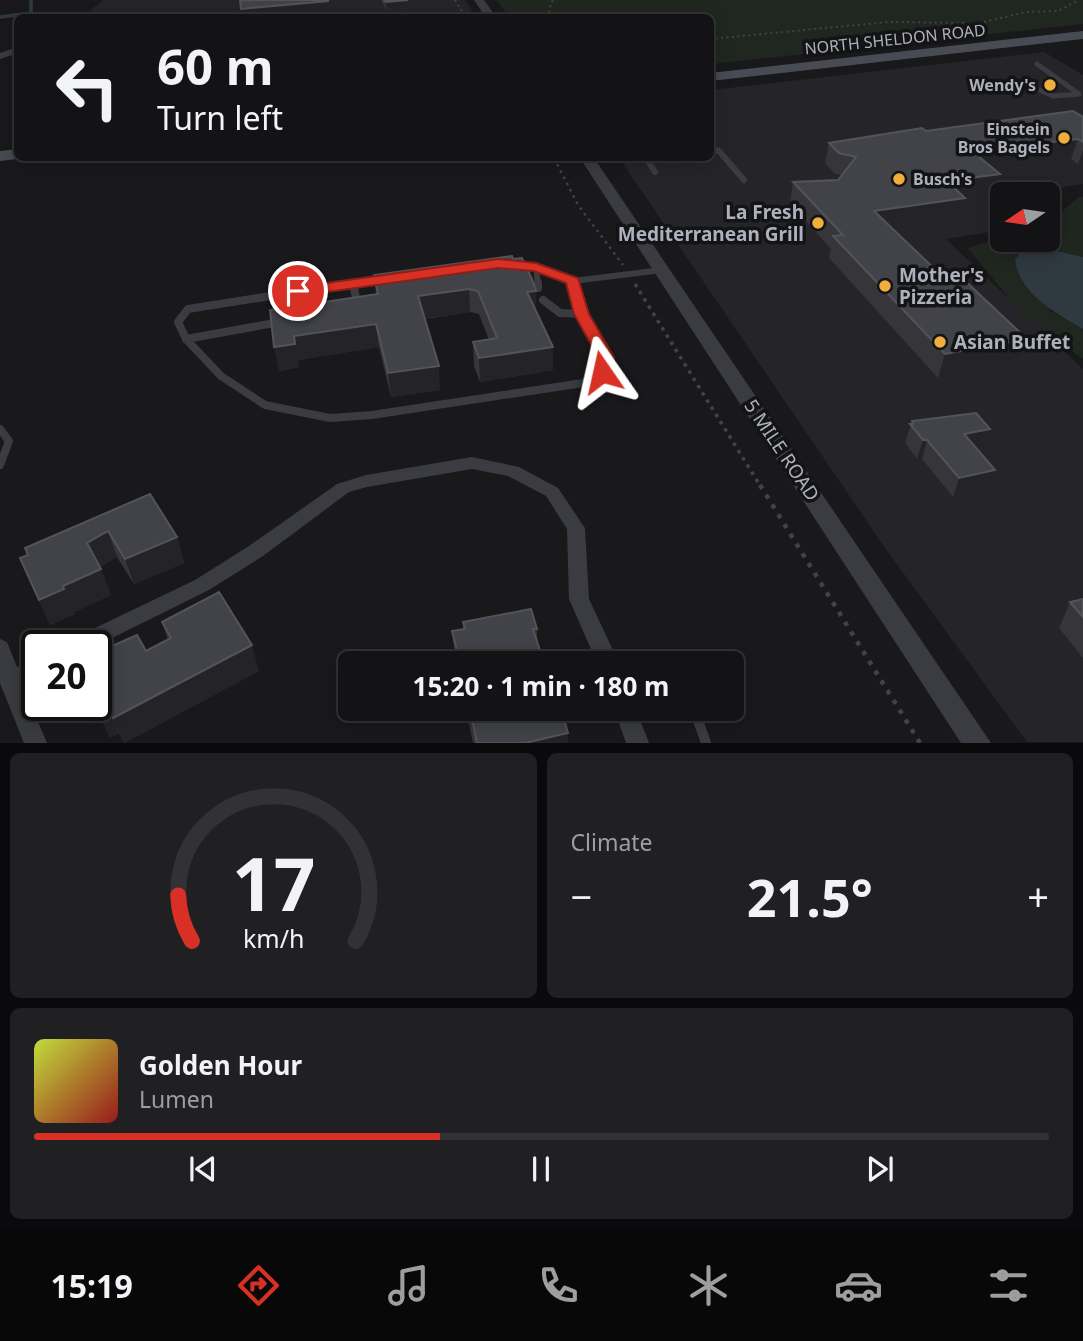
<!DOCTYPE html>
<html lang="en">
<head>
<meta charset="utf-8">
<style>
  :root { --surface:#131315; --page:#202022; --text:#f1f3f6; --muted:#9d9ea0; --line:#323234; --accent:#d93025 }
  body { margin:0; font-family:"Noto Sans",sans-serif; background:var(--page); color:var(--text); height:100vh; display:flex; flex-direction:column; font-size:26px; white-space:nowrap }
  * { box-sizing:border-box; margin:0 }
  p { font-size:23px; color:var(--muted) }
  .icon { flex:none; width:38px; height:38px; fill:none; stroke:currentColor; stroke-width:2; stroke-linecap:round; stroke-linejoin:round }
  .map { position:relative; height:743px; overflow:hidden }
  .sheet { display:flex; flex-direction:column; gap:10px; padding:10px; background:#0a0a0c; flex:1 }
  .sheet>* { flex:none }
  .guide { position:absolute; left:14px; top:14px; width:700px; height:147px; border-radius:10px; box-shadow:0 4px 18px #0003,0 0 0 2px var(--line); background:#131315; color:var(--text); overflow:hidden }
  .needle { width:46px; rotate:257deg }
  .fabs { position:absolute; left:990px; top:182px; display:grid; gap:14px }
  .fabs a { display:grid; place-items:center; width:70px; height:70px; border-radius:10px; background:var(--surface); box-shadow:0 4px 18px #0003,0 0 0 2px var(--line); font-size:35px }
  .speed { position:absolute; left:21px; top:630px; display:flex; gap:14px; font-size:35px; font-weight:700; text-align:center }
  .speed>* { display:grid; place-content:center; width:91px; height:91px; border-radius:50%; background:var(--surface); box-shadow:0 4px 18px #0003,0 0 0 2px var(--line); line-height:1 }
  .speed .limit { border:4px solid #111; border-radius:10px; background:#fff; color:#111 }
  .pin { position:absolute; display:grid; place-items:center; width:60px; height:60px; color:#fff; margin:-30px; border:4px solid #fff; border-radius:50%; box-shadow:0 2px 7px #0007 }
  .me { position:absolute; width:77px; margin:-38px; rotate:349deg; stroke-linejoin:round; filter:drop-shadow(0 0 5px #0008) }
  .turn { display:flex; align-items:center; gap:24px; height:147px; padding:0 28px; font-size:32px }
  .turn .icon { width:91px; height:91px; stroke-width:2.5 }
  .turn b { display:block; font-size:49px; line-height:60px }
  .big { font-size:52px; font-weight:700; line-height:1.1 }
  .sheet .tile { flex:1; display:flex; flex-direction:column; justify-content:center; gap:10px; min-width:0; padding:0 24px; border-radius:10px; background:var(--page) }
  .sheet .dial { align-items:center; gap:0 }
  .dial svg { height:182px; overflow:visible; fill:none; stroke:var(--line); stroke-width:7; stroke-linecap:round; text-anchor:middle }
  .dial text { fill:var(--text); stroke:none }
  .song { display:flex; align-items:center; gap:21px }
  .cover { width:84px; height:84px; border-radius:10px; background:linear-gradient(135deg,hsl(70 70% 55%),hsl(0 70% 35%)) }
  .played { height:7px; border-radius:4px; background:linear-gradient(90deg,var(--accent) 40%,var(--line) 40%) }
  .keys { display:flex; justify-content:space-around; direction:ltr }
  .heat { display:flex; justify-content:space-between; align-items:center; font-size:38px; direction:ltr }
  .sheet .tiles { flex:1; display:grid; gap:10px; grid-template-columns:1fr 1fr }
  .tile:last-child { grid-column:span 2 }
  .trip { position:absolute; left:338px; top:651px; width:406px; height:70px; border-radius:10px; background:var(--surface); box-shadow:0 4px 18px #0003,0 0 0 2px var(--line); font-weight:700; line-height:70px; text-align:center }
  .dock { display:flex; height:112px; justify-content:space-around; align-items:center; background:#080808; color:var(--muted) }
  .dock .icon { width:49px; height:49px }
  .dock .selected { color:var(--accent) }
  .dock b { font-size:32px; color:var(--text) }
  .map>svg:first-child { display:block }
  .built { fill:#252529 }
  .green { fill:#1f2720 }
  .water { fill:#2f3940 }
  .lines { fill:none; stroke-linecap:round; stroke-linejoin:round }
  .stream { stroke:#2f3940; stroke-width:3.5 }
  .path-far3 { stroke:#404348; stroke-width:2; stroke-dasharray:2 3.5; stroke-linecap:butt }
  .path-far2 { stroke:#404348; stroke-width:2.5; stroke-dasharray:2.5 4.5; stroke-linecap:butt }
  .path-far1 { stroke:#404348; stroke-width:3.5; stroke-dasharray:3.5 5; stroke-linecap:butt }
  .path { stroke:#404348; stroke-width:4.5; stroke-dasharray:4.5 7; stroke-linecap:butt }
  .service-far3 { stroke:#3a3c41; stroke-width:5 }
  .service-far2 { stroke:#3a3c41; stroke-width:6 }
  .service-far1 { stroke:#3a3c41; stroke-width:8 }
  .service { stroke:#3a3c41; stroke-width:10 }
  .minor { fill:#3a3c41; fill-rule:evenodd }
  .tertiary { fill:#3a3c41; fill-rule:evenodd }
  .secondary { fill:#484b51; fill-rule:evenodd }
  .wall { fill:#35353a }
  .shaded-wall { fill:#242428 }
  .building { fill:#424348; stroke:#52545a; stroke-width:2 }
  .route { fill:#d93025; stroke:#8d1f18; stroke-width:2 }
  .poi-dot { fill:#f1ae3c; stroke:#141417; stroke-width:2.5 }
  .labels { text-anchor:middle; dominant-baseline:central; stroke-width:7; stroke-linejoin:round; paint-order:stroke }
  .far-street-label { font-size:16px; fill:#acb1bb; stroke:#141417 }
  .far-poi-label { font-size:16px; font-weight:bold; fill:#acb1bb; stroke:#141417; text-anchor:end }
  .poi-label { font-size:19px; font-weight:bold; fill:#acb1bb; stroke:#141417; text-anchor:start }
  .street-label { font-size:19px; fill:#acb1bb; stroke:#141417 }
</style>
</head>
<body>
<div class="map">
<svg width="1083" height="743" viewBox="0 0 1083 743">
  <rect width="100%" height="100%" fill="#19191c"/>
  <g class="built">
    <path d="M103,0H465L476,17L81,18Z"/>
    <path d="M1044,52L1083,75V184L1051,189L1047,194H1003V230L946,239L1083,369V742H1027L885,548L619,158H710L711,90Z"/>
  </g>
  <g class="green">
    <path d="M496,0H1083V24L711,64L710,18L510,17Z"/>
    <path d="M1079,197H1083V257L1060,253L1049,310L1083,329V359L1025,318L968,248L1003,237V240H1048V223Z"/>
  </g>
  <path class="water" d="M1039,247L1083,257V329C1056,314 1020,294 1015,260L1022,250Z"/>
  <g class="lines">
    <path class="stream" d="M0,17L31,13V0"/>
    <g class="path-far3">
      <path d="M455,0L466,18"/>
      <path d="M550,18L549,9L553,0"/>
      <path d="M710,39L888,22L980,23L1026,12L1058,11L1079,0"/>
    </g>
    <path class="path-far2" d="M554,158L578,205L623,265"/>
    <path class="path-far1" d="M635,284L761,487"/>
    <path class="path" d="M760,485L920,743"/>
    <path class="service-far3" d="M1019,81L1053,96L1079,94L1037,64"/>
    <g class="service-far2">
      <path d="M710,147L719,151L744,180"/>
      <path d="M646,158L655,172"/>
      <path d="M516,265L536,267L573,281"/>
      <path d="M536,267L538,285"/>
      <path d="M353,282L354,285"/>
      <path d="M342,285L385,278"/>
      <path d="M574,285L573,281L662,270"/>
    </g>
    <g class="service-far1">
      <path d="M353,283L188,309L178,322L186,339L221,376L265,405L330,418L372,415L583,383L602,372L606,357L581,314L574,283"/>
      <path d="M538,283V288"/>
      <path d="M543,300L560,313L581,314"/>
      <path d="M349,305L356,298L353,283"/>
      <path d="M186,339L280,322"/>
      <path d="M0,429L9,441L0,465"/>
    </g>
    <path class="service" d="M694,709L706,743"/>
    <g class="minor">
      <path d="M18,47V53L0,59V53Z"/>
      <path d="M472,457L519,467L558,488L585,528L589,599L619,663H597L569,599L567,529L546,496L508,476L472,469L367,487L349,492L263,556L209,590L96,646H67L70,640L195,580L249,546L337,484L366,475Z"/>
      <path d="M0,639L7,642L17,667L37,658V677L22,685L47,743H24L0,683Z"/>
      <path d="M614,709H636L649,743H626Z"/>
    </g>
    <g class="tertiary">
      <path d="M474,0H484L497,18H486Z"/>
      <path d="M580,158H594L991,743H961Z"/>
    </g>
    <g class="secondary">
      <path d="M1083,31V39L710,81V73Z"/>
      <path d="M18,149V158H24L0,161V151Z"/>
    </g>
  </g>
  <g class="wall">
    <path d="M381,0H409L410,8L386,10Z"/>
    <path d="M1083,117V163L1078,164L1071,159L994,168V195L964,199L959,219L893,229L1019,363L938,378L829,258L831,249L790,203L793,182L838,180L842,175L835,174L825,163L829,143L926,131Z"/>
    <path d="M660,158H700L699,160L665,165Z"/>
    <path d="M512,256L553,347V370L480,382L474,366L473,342L489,340L479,314L470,312L425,319L440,390L391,397L379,347L298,360L299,367L279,371L376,295L374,275Z"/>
    <path d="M912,421L984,448L977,449L988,489L953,497L922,459H917L905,443Z"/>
    <path d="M150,494L177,537L184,563L134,584L117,557L100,567L111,595L74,612L75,614L50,625L20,558Z"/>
    <path d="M1083,599V658L1059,628L1070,602Z"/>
    <path d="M162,622L259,671L124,743L119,733L110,738L95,705H96L146,651L168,640Z"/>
    <path d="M463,622L537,629V640L544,663H456L452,631L463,629Z"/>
    <path d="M466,709H558L568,733V743H473Z"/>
  </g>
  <g class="shaded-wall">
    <path d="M409,0L410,8L386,10V2Z"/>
    <path d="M328,1L330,14L289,18H242L241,9Z"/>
    <path d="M1078,139L1071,159L967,172L972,151Z"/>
    <path d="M1083,150V163L1078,164Z"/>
    <path d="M666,158H700L699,160L665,165Z"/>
    <path d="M1000,174L994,195L964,199L959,219L870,233L874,211L947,181Z"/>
    <path d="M469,289L470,312L420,319L418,296Z"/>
    <path d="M536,291V314L527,292Z"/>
    <path d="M376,324L379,347L298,360L299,367L279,371L274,347L294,336Z"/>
    <path d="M1027,339L1019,363L938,378L945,354Z"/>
    <path d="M553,347V370L480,382L479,358Z"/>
    <path d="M439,366L440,390L391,397L388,373Z"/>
    <path d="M990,429L984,448L957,453L964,434Z"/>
    <path d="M923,440H927L922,459H917Z"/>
    <path d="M995,470L988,489L953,497L959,478Z"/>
    <path d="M108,531L117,557L97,568L87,543Z"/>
    <path d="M177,537L184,563L134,584L125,559Z"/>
    <path d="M101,569L111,595L74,612L75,614L50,625L39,600L63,586Z"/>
    <path d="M252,645L259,671L124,743L113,718Z"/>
    <path d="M109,708L119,733L110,738L99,713Z"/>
    <path d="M568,733V743H525Z"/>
  </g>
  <g class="building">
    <path d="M240,0H328V1L241,9Z"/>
    <path d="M384,0H408L386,2Z"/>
    <path d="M1073,111L1083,117V142L1078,139L972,151L1000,174L947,181L965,198L874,211L942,276L957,273L1027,339L945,354L833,236L843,235L793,182L838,180L856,157L839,153L829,143L922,128L926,131Z"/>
    <path d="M512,256L513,259L522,258L532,279L536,291L527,292L553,347L479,358L473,342L497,338L478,291L469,289L418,296L439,366L388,373L376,324L294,336L295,344L274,347L270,310L378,294L374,275Z"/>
    <path d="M976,413L990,429L964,434L995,470L959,478L927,440H923L910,424H913L912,421Z"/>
    <path d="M150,494L177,537L125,559L108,531L87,543L101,569L63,586L64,589L39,600L20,558L28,555L25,548Z"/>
    <path d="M219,592L252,645L113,718L109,708L99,713L96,705V653L137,635L146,651L171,638L162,622Z"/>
    <path d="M1083,599V617L1070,602Z"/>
    <path d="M531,609L537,629H533L544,663H460L452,631L465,629L463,622Z"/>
    <path d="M470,709H561L568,733L525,743H477Z"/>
  </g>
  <path class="route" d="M498,259L536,263L578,278L589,314L614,357L608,376L602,377L594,372L598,357L574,314L566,283L534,271L498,268L298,296L291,291L298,287Z"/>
  <g class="poi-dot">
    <circle cx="1050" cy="85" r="7"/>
    <circle cx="1064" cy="138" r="7"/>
    <circle cx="899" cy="179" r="7"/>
    <circle cx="818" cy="223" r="7"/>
    <circle cx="885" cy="286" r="7"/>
    <circle cx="940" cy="342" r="7"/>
  </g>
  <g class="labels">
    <g class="far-street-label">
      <text transform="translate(895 39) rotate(-6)">NORTH SHELDON ROAD</text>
    </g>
    <g class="far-poi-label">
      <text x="1036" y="85">Wendy's</text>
      <text x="1050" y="129">Einstein<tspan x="1050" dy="18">Bros Bagels</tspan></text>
      <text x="913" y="179" text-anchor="start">Busch's</text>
    </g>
    <g class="poi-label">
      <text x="804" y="212" text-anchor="end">La Fresh<tspan x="804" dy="22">Mediterranean Grill</tspan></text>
      <text x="899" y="275">Mother's<tspan x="899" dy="22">Pizzeria</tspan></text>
      <text x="954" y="342">Asian Buffet</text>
    </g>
    <g class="street-label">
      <text transform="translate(782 450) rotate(56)">5 MILE ROAD</text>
    </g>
  </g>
</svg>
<div class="fabs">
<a><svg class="needle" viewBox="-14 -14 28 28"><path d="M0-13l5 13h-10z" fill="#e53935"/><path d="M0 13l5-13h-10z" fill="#9d9ea0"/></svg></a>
</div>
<div class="speed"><div class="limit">20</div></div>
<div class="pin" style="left:298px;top:291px;background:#d93025"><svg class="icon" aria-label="arrive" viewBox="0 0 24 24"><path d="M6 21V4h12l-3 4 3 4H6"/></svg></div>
<svg class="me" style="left:602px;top:372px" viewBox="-20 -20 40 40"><path d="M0-17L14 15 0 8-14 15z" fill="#d93025" stroke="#fff" stroke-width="4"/></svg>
<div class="trip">15:20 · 1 min · 180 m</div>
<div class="guide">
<div class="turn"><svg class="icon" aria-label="left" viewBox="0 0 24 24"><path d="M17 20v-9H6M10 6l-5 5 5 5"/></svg><div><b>60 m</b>Turn left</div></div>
</div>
</div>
<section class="sheet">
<div class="tiles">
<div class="tile dial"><svg viewBox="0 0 100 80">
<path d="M14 69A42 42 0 1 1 86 69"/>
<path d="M14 69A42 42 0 0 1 8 49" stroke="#d93025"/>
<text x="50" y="56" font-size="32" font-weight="700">17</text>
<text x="50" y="72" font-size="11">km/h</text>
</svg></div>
<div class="tile"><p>Climate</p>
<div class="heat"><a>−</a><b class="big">21.5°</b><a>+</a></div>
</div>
<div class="tile">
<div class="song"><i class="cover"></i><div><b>Golden Hour</b><p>Lumen</p></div></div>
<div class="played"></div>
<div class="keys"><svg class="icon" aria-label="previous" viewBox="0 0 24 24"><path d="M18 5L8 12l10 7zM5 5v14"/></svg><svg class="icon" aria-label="pause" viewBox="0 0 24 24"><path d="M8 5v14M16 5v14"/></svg><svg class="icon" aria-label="next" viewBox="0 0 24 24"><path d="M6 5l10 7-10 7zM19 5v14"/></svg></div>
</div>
</div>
</section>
<nav class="dock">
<b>15:19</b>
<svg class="icon selected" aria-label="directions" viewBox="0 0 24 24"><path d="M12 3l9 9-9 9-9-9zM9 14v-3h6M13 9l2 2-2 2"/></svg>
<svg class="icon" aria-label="music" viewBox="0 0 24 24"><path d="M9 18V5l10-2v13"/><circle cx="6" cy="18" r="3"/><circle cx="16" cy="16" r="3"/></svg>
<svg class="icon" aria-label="phone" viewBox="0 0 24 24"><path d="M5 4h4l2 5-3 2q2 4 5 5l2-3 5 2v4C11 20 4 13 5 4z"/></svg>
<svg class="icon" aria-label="climate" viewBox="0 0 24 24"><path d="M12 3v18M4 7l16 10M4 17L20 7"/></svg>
<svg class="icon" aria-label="car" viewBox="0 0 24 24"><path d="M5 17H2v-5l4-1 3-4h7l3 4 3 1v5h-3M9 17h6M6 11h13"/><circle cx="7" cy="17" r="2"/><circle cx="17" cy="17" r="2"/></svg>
<svg class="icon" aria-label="filters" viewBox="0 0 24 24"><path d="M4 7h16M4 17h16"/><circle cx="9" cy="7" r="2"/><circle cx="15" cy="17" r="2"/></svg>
</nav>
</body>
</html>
